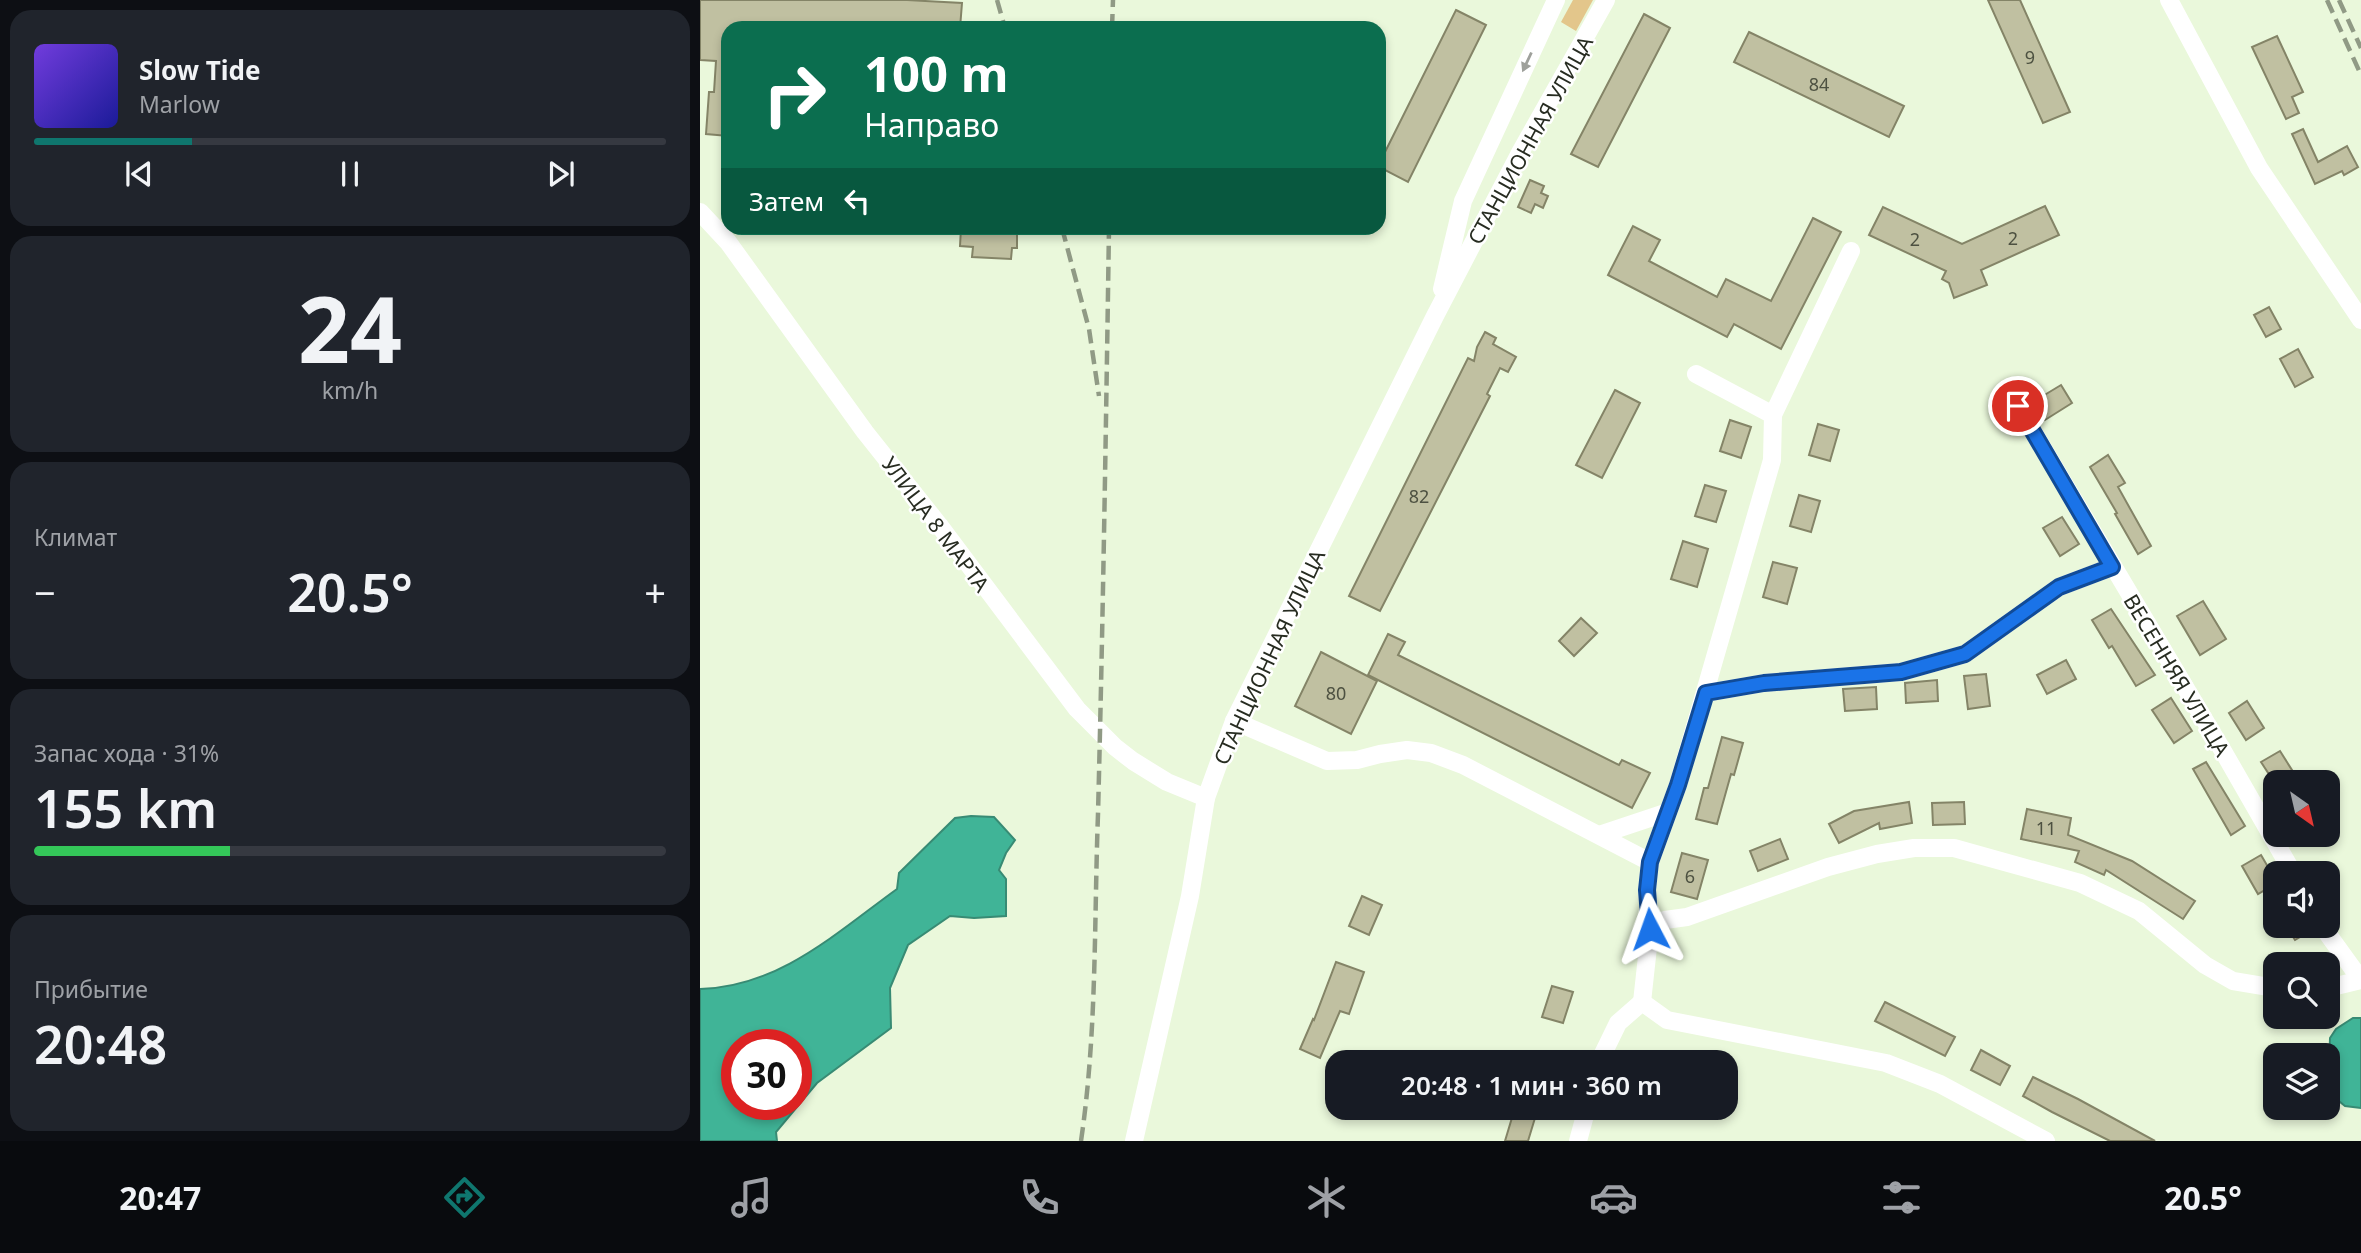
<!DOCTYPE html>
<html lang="ru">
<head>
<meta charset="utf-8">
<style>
  :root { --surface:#171b24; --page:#20242c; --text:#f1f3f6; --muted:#9ea1a6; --line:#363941; --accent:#0f766e }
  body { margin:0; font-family:"Noto Sans",sans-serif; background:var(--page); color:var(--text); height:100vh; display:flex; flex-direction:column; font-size:26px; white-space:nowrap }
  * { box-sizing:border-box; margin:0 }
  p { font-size:23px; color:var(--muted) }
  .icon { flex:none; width:38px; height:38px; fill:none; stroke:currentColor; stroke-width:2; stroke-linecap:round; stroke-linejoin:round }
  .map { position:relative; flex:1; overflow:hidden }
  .drawer { display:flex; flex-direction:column; gap:10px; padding:10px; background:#0d0f14; width:700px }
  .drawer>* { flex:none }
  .top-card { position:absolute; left:21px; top:21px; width:665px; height:214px; border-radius:21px; box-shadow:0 4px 10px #0003; background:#0b6e4f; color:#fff; overflow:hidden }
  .needle { width:46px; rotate:146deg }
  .controls { position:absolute; left:1563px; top:770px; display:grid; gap:14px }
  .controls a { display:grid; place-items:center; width:77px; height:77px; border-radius:14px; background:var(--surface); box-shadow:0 4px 10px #0003; font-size:35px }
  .speed { position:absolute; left:21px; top:1029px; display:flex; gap:14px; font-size:35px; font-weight:700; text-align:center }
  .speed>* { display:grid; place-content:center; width:91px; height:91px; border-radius:50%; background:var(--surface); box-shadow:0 4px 10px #0003; line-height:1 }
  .speed .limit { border:10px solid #d22; background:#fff; color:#111 }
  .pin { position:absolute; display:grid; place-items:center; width:60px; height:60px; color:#fff; margin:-30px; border:4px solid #fff; border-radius:50%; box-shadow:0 2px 7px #0007 }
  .me { position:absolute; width:77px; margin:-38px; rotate:356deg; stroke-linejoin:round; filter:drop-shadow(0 0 5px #0008) }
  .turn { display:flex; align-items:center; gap:24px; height:147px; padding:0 28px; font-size:32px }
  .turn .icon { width:91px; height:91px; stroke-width:2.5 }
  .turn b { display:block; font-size:49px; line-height:60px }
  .then { display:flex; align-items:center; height:66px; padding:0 28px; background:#0003; gap:14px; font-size:26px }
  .big { font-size:52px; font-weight:600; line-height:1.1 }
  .drawer .card { flex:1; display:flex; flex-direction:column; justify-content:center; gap:10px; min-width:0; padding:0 24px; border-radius:21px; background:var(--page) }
  .drawer .dial { align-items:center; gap:0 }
  .dial b { font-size:91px; line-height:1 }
  .song { display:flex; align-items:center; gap:21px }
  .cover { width:84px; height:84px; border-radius:10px; background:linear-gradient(135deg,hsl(260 70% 55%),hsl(240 70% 35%)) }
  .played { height:7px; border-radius:4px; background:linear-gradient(90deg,var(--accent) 25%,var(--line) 25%) }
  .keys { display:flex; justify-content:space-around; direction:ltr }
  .heat { display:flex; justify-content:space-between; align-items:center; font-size:38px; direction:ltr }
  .charge { height:10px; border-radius:5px; background:linear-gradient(90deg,#34c759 31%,var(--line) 0) }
  .trip { position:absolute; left:625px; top:1050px; width:413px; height:70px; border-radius:21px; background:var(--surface); box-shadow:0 4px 10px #0003; font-weight:600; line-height:70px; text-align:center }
  .tabs { display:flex; height:112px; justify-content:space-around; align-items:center; background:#090b0e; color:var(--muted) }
  .tabs .icon { width:49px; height:49px }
  .tabs .current { color:var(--accent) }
  .tabs b { font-size:32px; color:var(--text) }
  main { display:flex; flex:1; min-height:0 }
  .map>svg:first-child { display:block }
  .green { fill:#e3c68b }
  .water { fill:#40b497; stroke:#388b74; stroke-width:2; fill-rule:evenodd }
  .building { fill:#c0c0a1; stroke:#848467; stroke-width:2 }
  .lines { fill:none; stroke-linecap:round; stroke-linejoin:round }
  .minor { stroke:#fff; stroke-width:18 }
  .rail { stroke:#909a85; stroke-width:4.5; stroke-dasharray:14 7; stroke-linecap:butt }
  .oneway { fill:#9ea09b }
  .route-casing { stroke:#114b97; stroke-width:18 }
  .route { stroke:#1a73e8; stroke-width:12 }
  .labels { text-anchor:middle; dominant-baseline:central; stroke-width:5; stroke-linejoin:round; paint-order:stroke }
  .number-label { font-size:18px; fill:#4d5141 }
  .street-label { font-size:21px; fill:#272c21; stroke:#fff }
</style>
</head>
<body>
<main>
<section class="drawer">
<div class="card">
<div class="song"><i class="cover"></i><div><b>Slow Tide</b><p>Marlow</p></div></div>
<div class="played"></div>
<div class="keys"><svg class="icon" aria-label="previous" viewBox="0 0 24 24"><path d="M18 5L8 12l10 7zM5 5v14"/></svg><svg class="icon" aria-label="pause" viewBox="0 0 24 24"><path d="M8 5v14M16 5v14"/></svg><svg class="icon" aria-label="next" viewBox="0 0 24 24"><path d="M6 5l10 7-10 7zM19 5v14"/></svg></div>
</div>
<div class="card dial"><b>24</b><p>km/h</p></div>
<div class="card"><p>Климат</p>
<div class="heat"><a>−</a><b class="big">20.5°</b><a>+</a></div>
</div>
<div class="card"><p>Запас хода · 31%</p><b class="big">155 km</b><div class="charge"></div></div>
<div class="card"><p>Прибытие</p><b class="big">20:48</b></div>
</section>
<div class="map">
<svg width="1661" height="1141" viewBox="0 0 1661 1141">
  <rect width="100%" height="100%" fill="#eaf8db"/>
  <path class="green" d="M873,0H893L876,31L861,22Z"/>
  <g class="water">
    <path d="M271,816L294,817L315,840L306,853L299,870L306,879V916L274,918L250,916L208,945L190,988L191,1028L117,1083L76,1132L77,1141H0V989C79,987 136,933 197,889L199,873L255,818ZM37,1045H96V1104H37Z"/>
    <path d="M1653,1018H1661V1108L1645,1106L1640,1102L1628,1098L1630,1038L1636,1029Z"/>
  </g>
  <g class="building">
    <path d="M0,0H207L262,3L260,28H28V136L6,134L9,92H14L16,61L0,60Z"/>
    <path d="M1288,0H1320L1370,112L1343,123Z"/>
    <path d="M756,10L786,25L708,182L679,167V164Z"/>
    <path d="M944,14L970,28L898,167L871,154Z"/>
    <path d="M1049,32L1204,106L1189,137L1034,62Z"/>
    <path d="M1577,36L1603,92L1592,97L1599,113L1586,119L1552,47Z"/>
    <path d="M1603,129L1618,162L1647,146L1658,167L1644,175L1642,171L1615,184L1592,134Z"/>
    <path d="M830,180L844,186L841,193L848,196L843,208L835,204L831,213L818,207Z"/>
    <path d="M1345,206L1359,235L1281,270L1287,285L1254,298L1249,283L1242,279L1246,271L1169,235L1183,207L1262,244Z"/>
    <path d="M1113,218L1141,232L1081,349L1034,324L1027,337L908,275L933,226L960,240L949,261L1017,297L1026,279L1071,301Z"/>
    <path d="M261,228H317V248H312L311,259L272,257L273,247L260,246Z"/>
    <path d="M1569,307L1581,329L1566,337L1554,315Z"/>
    <path d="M785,332L796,338L793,344L816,357L808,372L800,368L787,394L790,396L680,611L649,596L768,358L774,361L777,347Z"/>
    <path d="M1598,349L1613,377L1595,387L1580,359Z"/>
    <path d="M1361,385L1372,403L1345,420L1333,402Z"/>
    <path d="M915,390L940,403L902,478L876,465Z"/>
    <path d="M1030,420L1051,427L1041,458L1020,451Z"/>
    <path d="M1118,424L1139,430L1130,461L1109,455Z"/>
    <path d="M1408,455L1425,483L1418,487L1451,546L1438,554L1415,514L1417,513L1390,467Z"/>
    <path d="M1005,485L1026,491L1016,522L995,516Z"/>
    <path d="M1099,495L1120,501L1111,532L1090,526Z"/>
    <path d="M1362,517L1379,544L1360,556L1343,528Z"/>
    <path d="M983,541L1008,549L997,587L971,579Z"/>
    <path d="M1073,562L1097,568L1087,604L1063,597Z"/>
    <path d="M1503,601L1526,639L1500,655L1477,616Z"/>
    <path d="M1411,609L1455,675L1436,686L1412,646L1409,648L1392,620Z"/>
    <path d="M881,618L897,633L874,656L859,641Z"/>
    <path d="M688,634L705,642L698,655L919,765L922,760L950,773L932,808L668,675Z"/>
    <path d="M621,652L677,681L651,734L595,706Z"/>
    <path d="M1366,660L1376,679L1347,694L1337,675Z"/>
    <path d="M1286,674L1290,706L1268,709L1264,676Z"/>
    <path d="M1237,680L1238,701L1206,703L1205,683Z"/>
    <path d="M1176,687L1177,709L1145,711L1143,689Z"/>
    <path d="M1471,698L1492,731L1474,743L1452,710Z"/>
    <path d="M1547,701L1564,728L1546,740L1529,713Z"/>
    <path d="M1022,737L1043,743L1034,775L1031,774L1017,824L996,819L1004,788H1008Z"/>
    <path d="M1580,751L1597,778L1590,782H1574L1561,762Z"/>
    <path d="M1506,762L1545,826L1531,835L1493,769Z"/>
    <path d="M1209,802L1212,823L1180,829L1179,823L1139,843L1129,824L1154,811Z"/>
    <path d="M1264,802L1265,824L1233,825L1232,803Z"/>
    <path d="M1327,809L1371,818L1368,835L1432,861L1495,901L1483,919L1406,870L1404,875L1375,862L1379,851L1321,839Z"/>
    <path d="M1080,839L1088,859L1058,871L1050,851Z"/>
    <path d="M982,853L1008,860L997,899L971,892Z"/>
    <path d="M1561,855L1575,879V884L1558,894L1542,866Z"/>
    <path d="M662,896L682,905L669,935L649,926Z"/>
    <path d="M1586,926H1611L1612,930L1595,940Z"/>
    <path d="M636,962L664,972L649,1014L640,1011L620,1058L600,1049L613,1019L614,1020Z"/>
    <path d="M852,986L873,992L863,1023L842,1017Z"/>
    <path d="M1185,1002L1255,1037L1245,1056L1175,1021Z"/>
    <path d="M1281,1050L1310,1066L1300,1085L1271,1070Z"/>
    <path d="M1333,1077L1378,1099L1455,1141H1410L1352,1112L1323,1096Z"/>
    <path d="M814,1111L835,1118L828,1141H805Z"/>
  </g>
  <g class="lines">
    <g class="minor">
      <path d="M1469,0L1559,168L1661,320"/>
      <path d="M0,212L28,242L165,432L239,525L377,709L415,747L433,761L467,782L506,798"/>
      <path d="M742,289L763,201L856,0"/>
      <path d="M996,374L1073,415"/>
      <path d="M1318,406L1523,751L1593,873"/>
      <path d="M1006,693L1064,683L1201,672L1265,654L1359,587L1412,567"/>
      <path d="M534,721L627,761L657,760L680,754L707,750L731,753L763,765L950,862"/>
      <path d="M899,835L968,812"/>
      <path d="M1622,926L1661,980"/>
      <path d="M950,929L947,890L950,862L978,785L1072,460L1073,415L1151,251"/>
      <path d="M1628,988L1661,980"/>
      <path d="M942,1002L950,929L965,920L987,917L1128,867L1177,854L1214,848H1254L1380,883L1439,911L1505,965L1533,981L1575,988"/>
      <path d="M899,1062L918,1023L942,1002L967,1020L1186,1063L1240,1084L1346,1141"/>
      <path d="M434,1141L490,896L506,798L534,721L735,316L821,151L906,0"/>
      <path d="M878,1141L887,1108"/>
    </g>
    <g class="rail">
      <path d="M297,0L305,28"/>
      <path d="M1627,0L1661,75"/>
      <path d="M1639,0L1661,48"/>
      <path d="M412,28L413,0"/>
      <path d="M362,228L389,329L399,396"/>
      <path d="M381,1141C397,1033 394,923 398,814C403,619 406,423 409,228"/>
    </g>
  </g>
  <defs><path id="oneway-solid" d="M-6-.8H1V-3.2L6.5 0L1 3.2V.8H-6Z" transform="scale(1.75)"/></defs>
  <use class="oneway" href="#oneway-solid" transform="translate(827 62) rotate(115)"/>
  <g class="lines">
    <defs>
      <path id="route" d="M950,929L947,890L950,862L978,785L1006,693L1064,683L1201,672L1265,654L1359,587L1412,567L1318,406"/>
    </defs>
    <use href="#route" class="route-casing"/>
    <use href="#route" class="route"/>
  </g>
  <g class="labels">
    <g class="number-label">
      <text x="1330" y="57">9</text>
      <text x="1119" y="84">84</text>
      <text x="1313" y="238">2</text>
      <text x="1215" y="239">2</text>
      <text x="719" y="496">82</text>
      <text x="636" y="693">80</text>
      <text x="1346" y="828">11</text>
      <text x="990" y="876">6</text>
    </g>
    <g class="street-label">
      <text transform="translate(830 140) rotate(-61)">СТАНЦИОННАЯ УЛИЦА</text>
      <text transform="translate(236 524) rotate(53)">УЛИЦА 8 МАРТА</text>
      <text transform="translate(569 657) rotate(-65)">СТАНЦИОННАЯ УЛИЦА</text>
      <text transform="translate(1477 675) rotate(59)">ВЕСЕННЯЯ УЛИЦА</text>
    </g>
  </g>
</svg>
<div class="controls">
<a><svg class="needle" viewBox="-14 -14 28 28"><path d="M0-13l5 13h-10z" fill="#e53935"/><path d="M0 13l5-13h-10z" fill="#9ea1a6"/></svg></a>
<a><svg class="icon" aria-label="sound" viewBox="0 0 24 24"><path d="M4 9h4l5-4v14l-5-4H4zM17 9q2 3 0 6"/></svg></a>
<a><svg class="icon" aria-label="search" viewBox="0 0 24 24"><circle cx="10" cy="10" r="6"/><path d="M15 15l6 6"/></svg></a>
<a><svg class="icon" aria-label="layers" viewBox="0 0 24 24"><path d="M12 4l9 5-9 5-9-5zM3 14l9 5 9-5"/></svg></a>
</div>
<div class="speed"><div class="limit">30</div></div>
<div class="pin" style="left:1318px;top:406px;background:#d93025"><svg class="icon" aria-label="arrive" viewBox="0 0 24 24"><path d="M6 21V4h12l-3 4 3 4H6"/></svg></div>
<svg class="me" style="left:950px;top:929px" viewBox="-20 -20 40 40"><path d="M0-17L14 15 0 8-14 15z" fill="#1a73e8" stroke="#fff" stroke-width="4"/></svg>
<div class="trip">20:48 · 1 мин · 360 m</div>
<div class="top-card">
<div class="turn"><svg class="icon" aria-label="right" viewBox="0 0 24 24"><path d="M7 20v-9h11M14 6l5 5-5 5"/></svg><div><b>100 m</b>Направо</div></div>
<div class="then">Затем<svg class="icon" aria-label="left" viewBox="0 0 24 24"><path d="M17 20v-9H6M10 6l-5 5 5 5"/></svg></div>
</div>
</div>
</main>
<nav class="tabs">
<b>20:47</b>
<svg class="icon current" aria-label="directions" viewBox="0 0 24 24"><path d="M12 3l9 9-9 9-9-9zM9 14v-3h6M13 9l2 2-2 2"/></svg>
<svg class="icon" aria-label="music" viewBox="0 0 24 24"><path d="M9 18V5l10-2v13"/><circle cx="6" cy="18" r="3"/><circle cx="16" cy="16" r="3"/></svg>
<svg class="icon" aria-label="phone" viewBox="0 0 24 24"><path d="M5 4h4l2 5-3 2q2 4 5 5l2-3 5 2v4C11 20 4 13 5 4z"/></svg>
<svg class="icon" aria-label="climate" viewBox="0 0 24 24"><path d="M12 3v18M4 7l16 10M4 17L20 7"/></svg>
<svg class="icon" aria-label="car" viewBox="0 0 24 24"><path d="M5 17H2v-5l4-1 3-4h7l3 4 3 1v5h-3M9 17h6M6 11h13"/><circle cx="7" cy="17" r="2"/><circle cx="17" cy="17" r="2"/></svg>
<svg class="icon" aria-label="filters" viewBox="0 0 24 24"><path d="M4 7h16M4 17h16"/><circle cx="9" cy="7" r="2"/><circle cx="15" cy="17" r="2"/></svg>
<b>20.5°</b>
</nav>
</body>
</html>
